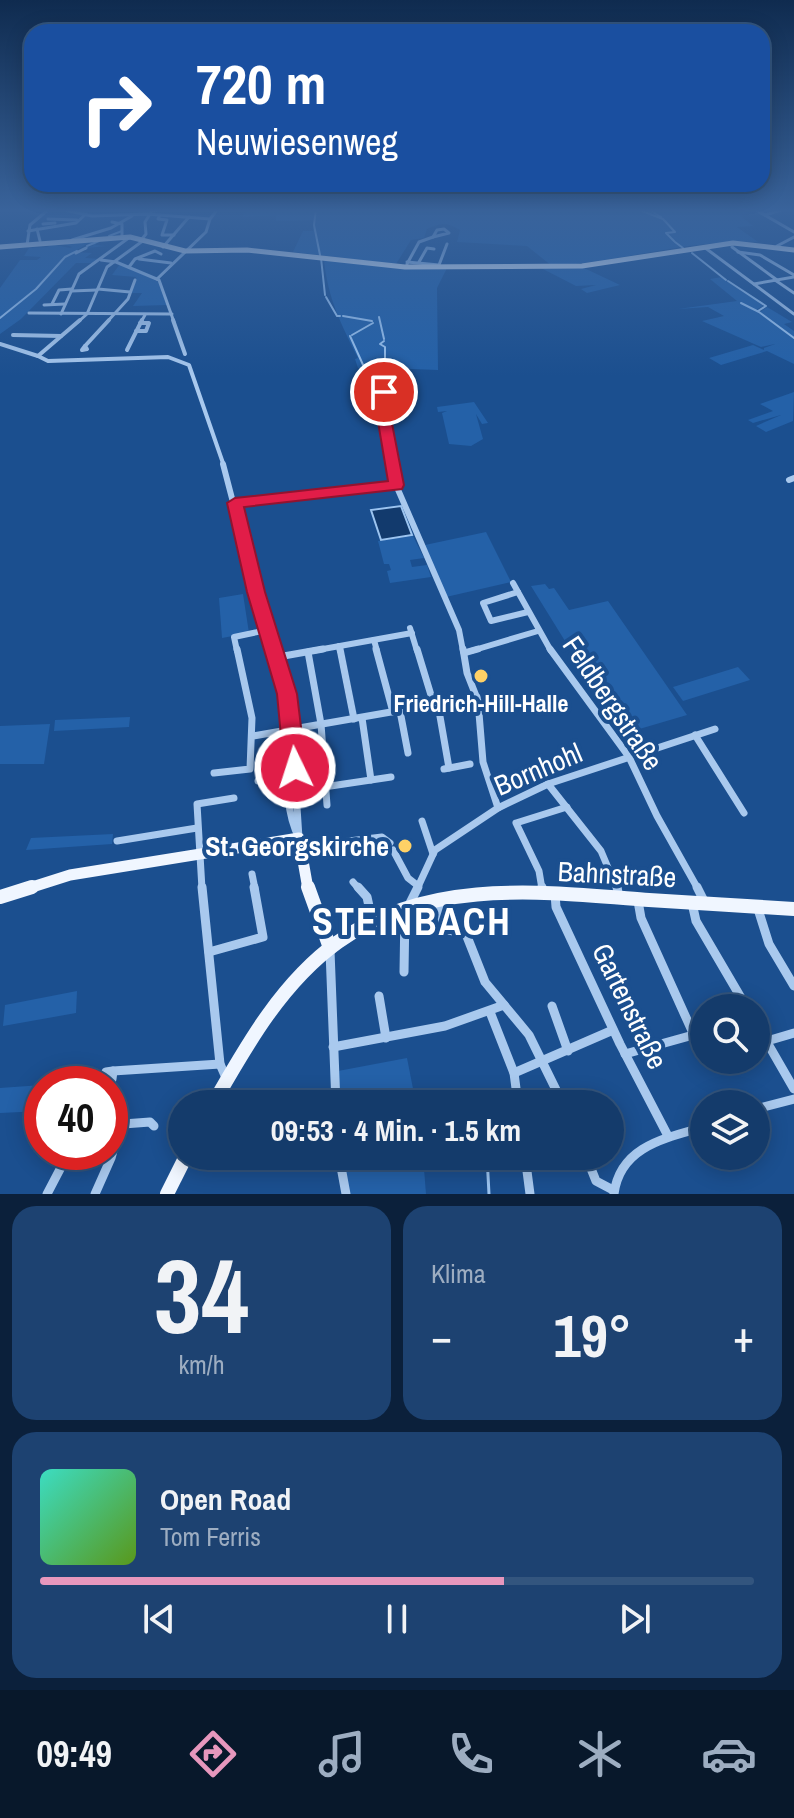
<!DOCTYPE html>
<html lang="de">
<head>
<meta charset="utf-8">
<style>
  :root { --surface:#143b6b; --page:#1d4271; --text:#f1f3f6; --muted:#9dadc1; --line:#33557e; --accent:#e797bd }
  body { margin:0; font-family:"Archivo Narrow",sans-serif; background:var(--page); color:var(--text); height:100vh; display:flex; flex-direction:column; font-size:30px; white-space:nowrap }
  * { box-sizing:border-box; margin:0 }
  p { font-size:26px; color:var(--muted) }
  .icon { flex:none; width:44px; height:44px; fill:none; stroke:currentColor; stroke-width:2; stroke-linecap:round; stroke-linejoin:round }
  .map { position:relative; height:1194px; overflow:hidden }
  .drawer { display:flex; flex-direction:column; gap:12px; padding:12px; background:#0b203b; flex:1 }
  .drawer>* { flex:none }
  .guide { position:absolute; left:24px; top:24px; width:746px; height:168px; border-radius:24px; box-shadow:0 4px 20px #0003,0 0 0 2px var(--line); background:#1a4fa0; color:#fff; overflow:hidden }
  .tools { position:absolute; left:690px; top:994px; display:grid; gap:16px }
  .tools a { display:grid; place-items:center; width:80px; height:80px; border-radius:50%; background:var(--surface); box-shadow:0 4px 20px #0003,0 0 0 2px var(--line); font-size:40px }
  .speed { position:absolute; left:24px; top:1066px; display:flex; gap:16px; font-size:40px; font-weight:700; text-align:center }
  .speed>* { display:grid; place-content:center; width:104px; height:104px; border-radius:50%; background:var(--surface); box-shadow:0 4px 20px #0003,0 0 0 2px var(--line); line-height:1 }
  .speed .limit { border:12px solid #d22; background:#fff; color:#111 }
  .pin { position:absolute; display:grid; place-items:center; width:68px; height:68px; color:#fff; margin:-34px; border:4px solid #fff; border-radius:50%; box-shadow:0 2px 8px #0007 }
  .me { position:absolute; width:88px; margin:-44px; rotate:356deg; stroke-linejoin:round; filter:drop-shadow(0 0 6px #0008) }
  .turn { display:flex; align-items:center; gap:28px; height:168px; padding:0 40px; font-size:36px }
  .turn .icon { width:104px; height:104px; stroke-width:2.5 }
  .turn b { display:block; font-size:56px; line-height:68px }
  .big { font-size:60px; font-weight:800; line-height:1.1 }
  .drawer .widget { flex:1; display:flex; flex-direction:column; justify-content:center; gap:12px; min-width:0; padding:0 28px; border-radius:24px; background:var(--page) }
  .drawer .dial { align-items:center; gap:0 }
  .dial b { font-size:104px; line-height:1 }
  .song { display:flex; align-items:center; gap:24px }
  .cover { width:96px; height:96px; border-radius:12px; background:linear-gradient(135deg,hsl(170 70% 55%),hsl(90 70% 35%)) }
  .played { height:8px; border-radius:4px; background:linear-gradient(90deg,var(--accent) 65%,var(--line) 65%) }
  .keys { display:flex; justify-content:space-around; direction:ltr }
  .heat { display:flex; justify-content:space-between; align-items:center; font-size:44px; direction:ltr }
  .drawer .tiles { flex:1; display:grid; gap:12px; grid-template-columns:1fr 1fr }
  .widget:last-child { grid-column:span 2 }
  .trip { position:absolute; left:168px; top:1090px; width:456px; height:80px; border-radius:40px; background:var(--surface); box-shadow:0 4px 20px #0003,0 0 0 2px var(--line); font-weight:800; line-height:80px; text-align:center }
  .dock { display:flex; height:128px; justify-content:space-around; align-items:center; background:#08182b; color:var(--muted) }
  .dock .icon { width:56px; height:56px }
  .dock .active { color:var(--accent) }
  .dock b { font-size:36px; color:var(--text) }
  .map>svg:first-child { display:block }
  .green { fill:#2461a8 }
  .water { fill:#123a6d; stroke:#9cc4f0; stroke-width:2 }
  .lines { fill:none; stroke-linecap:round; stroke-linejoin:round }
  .stream-far1 { stroke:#9cc4f0; stroke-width:2 }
  .stream { stroke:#9cc4f0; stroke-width:3 }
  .minor-far4 { stroke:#a9c9ee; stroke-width:3 }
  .minor-far3 { stroke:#a9c9ee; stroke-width:4 }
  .minor-far2 { stroke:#a9c9ee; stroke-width:6 }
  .minor-far1 { stroke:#a9c9ee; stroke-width:7 }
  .minor { stroke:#a9c9ee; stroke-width:9 }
  .major-far2 { stroke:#f0f6ff; stroke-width:5 }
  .major-far1 { stroke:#f0f6ff; stroke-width:11 }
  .major { stroke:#f0f6ff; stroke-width:14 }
  .route { fill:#e11d48; stroke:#92132f; stroke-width:2 }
  .poi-dot { fill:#ffd166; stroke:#1b4f8f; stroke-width:3 }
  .labels { text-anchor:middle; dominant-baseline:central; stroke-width:8; stroke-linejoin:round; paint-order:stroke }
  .poi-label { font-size:24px; font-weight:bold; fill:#fff; stroke:#1b4f8f }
  .near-street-label { font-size:28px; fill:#fff; stroke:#1b4f8f }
  .near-poi-label { font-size:28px; font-weight:bold; fill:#fff; stroke:#1b4f8f; text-anchor:end }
  .near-district-label { font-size:38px; font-weight:bold; letter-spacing:2px; fill:#fff; stroke:#1b4f8f }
</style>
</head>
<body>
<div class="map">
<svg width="794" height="1194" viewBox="0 0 794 1194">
  <rect width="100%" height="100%" fill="#1b4f8f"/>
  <g class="green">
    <path d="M245,209H741L748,214L739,215L753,226L737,227L758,242C689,239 621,262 552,266L527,246L457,242L460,230C448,222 439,223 427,229L424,238L411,240L396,264L293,252L303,231H313L314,220L276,221V215L243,217Z"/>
    <path d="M98,241L95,245L106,246L87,248L94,245L88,243L74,252L92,253L85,258L100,259L95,263H76L21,319L0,334V288L20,260H37L41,257L24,256L29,248L48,247L50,244L70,248L72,247L64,244Z"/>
    <path d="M324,260L447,268L437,288L438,370L385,368L382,392L375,393L364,369L358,368L355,359L358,358C341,324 328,299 324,260Z"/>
    <path d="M120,264L159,282L167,305L133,306L142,293H131L136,277L112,275Z"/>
    <path d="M541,268H584L620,285L587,293L581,289L596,285L576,286Z"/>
    <path d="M722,277C736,289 750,295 763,306L754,311L760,312L767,307L792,322L784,324L794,331V364L767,351L721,365L709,358L753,345L764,350V348L775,344L761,347L702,321L724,316L708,307L678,309L737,301L710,279Z"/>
    <path d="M794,392L793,421L766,432L756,426L781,415L753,423L748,420L773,411L760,404Z"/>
    <path d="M474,402L488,423L482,424L476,414L483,439L471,446L449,444L442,413L447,411L438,412L437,407Z"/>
    <path d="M486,532L511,582L446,597L425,545Z"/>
    <path d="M413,536L424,558L410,560L412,567L427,565L431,577L390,583L387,571L391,570L389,564H384L378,541Z"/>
    <path d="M545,584L549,589L554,588L569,610L608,601L687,715L636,730L588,660L578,662L531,586Z"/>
    <path d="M243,594L249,633L222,638L219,598Z"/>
    <path d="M738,667L750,680L683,701L673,687Z"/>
    <path d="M130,717L129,727L54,731L55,720Z"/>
    <path d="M50,724L44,764H0V726Z"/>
    <path d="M113,834L112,844L26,850L31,838Z"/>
    <path d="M77,991L76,1013L3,1026L5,1005Z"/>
    <path d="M407,1058L416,1104H341L338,1071Z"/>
    <path d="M42,1085V1111L0,1113V1088Z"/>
    <path d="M340,1156H423L426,1194H348Z"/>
  </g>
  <path class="water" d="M401,506L412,535L381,540L371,510Z"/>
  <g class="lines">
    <g class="stream-far1">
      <path d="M316,209L314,225L320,255"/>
      <path d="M637,209L663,219L675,232L666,233L674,241"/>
      <path d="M648,209L661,217"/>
      <path d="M109,236L122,231"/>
      <path d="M675,242L683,248"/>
      <path d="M87,246L99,241"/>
      <path d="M692,253L726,280"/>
      <path d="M321,258L325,295"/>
      <path d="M728,281L766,306L758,311"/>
      <path d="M326,297L337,316H340"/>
      <path d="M741,303L759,312L794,338"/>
      <path d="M343,316L372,321"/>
      <path d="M379,317L384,339"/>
      <path d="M0,318L36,289L65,257L77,251"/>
      <path d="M352,335L373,323"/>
      <path d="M350,336L364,367"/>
      <path d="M384,341L380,344L385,347V362"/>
      <path d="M365,369L378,393L392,482"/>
    </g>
    <path class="stream" d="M487,1156L489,1194"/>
    <g class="minor-far4">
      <path d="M60,209L92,216L147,214L210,219"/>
      <path d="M754,209L794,232"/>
      <path d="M151,211L167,209"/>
      <path d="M160,215L158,219L167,220L162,235H174"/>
      <path d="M765,215L785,209"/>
      <path d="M48,219L77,220"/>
      <path d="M112,222L122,224V236"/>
      <path d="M43,224L55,223"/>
      <path d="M37,229L40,241"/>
      <path d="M444,229L449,233L433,237L437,230Z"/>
      <path d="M28,231L76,223L86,214"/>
      <path d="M142,239L146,234L145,222L153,209"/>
      <path d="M72,240L111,228L132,216"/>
      <path d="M27,245L30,225L49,209"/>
      <path d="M777,246L794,237"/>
      <path d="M163,247L189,217"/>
      <path d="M704,247L794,314"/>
      <path d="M732,247L777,280"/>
      <path d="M738,252L760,255L794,275"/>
      <path d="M76,253L86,248"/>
      <path d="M139,259L171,263"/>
      <path d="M101,260L116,262L159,280L174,322"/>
      <path d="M407,262L439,265L447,244"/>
      <path d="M419,262L427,248L434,249"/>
      <path d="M407,264L419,242L433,237"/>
      <path d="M129,267L135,259L155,251L161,254"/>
      <path d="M157,279L206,232L210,219L218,209"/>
      <path d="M775,280L794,293"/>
      <path d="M754,284L794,277"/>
      <path d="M98,289L130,292"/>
      <path d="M71,291L97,290"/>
      <path d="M52,304L59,290L72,289"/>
      <path d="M44,305L65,304"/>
      <path d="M29,313L172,314"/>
      <path d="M61,314L79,274L130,237"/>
      <path d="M78,322L87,314L107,267L144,240"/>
      <path d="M107,322L128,299L135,280"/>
      <path d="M141,322L145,315"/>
    </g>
    <g class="minor-far3">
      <path d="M173,320L185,354"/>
      <path d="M136,331H146L149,323H140"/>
      <path d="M13,335L61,336"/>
      <path d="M0,344L38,356"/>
      <path d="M85,346L87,349L82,350Z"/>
      <path d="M85,346L109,320"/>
      <path d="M127,350L142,320"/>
      <path d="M38,356L48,361L168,357L189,365L224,466"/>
      <path d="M38,356L80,320"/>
      <path d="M386,369L394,361L385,363V383L380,394L393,466"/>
    </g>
    <g class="minor-far2">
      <path d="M223,464L262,613L275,651"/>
      <path d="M392,464L396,485L459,630L463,651"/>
      <path d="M789,480L794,478"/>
      <path d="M235,503L396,485"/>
      <path d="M513,583L551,651"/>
      <path d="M518,592L483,603L491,621L528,612"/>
      <path d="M410,628L417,651"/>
      <path d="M374,640L377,651"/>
      <path d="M339,646L340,651"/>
      <path d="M237,651L234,637L267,630"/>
      <path d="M312,651L412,633"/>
      <path d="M471,651L538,631"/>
    </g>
    <g class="minor-far1">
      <path d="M275,649L291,715L299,838"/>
      <path d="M340,649L354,719"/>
      <path d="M376,649L393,712"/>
      <path d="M417,649L434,705"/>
      <path d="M463,649L467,673L478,701L483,762L498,808"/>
      <path d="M550,649L629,757L657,816L698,889"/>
      <path d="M308,652L321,724L327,805"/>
      <path d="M464,653L478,649"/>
      <path d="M278,657L323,649"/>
      <path d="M438,705L449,768"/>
      <path d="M400,711L408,753"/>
      <path d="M362,718L371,780"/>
      <path d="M292,729L288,735C288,769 283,807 299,838"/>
      <path d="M695,735L744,813"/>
      <path d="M253,736L477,697"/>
      <path d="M444,769L470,764"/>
      <path d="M214,773L250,769L252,718L237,649"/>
      <path d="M258,781L288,777"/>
      <path d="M548,784L601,851L617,889"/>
      <path d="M297,791L391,777"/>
      <path d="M422,821L433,854"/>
      <path d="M117,841L197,828"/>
      <path d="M299,847L382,837L390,843"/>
      <path d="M393,850L408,878L417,885"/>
      <path d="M252,874L255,889"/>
      <path d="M353,882L359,889"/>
      <path d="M202,889L197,804L234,798"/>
      <path d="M417,889L435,850L498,808L548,784L715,729"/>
      <path d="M542,889L539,871L516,823L567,807"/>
    </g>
    <g class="minor">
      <path d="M202,887L220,1064L227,1080"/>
      <path d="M358,887L367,897L372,920"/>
      <path d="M542,887L543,894"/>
      <path d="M617,887L619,898"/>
      <path d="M697,887L705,903"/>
      <path d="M555,894L556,907L620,1044L668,1136"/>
      <path d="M638,901L641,918L693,1033"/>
      <path d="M438,903L445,929L466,934L485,982L529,1035L563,1104"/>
      <path d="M692,903L696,921L747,1008"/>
      <path d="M409,905L418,887"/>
      <path d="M757,906L769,944L794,986"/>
      <path d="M330,951L336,1104"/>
      <path d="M209,952L263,937L254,887"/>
      <path d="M404,972L405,911"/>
      <path d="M379,996L386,1038"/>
      <path d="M552,1006L568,1051"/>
      <path d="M490,1012L514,1073L518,1104"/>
      <path d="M756,1023L794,1089"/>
      <path d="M767,1041L794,1033"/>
      <path d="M333,1047L445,1026L504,1005"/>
      <path d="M625,1054L704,1032"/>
      <path d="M113,1071L220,1064"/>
      <path d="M113,1071L112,1079L105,1080L106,1072Z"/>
      <path d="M514,1073L613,1030"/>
      <path d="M86,1084L105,1080"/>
      <path d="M756,1109L794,1099"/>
      <path d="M110,1125L150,1122L154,1126"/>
      <path d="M235,1156L237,1164L273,1156"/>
      <path d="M339,1156L346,1194"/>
      <path d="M525,1156L530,1194"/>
      <path d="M586,1156L596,1181L613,1190"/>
      <path d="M47,1194L69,1152"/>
      <path d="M95,1194L111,1158L120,1125"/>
      <path d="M614,1194C620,1146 666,1138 704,1127"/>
    </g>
    <path class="major-far2" d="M0,247L130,237L185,251L247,250L405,267L582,266L733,243L794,250"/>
    <path class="major-far1" d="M26,889L70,875L299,838L308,889"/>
    <g class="major">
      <path d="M308,887L330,948"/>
      <path d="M0,897L32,887"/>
      <path d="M213,1104C246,1046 282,982 338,942C428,877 545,892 649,900C697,903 746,906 794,909"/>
      <path d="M167,1194L186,1156"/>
    </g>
  </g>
  <linearGradient id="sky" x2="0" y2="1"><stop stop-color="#0f2b4f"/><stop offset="0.56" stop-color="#39639b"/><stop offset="1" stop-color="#39639b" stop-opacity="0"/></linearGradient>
  <rect width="794" height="376" fill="url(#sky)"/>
  <path class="route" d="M384,388L391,392L387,398L404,485L402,489L244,507L265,592L297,694L306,768L303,775L295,778L287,775L284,768L277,694L247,592L227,503L235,498L388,481L374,398L376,391Z"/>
  <g class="poi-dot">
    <circle cx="481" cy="676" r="8"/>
    <circle cx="405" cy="846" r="8"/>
  </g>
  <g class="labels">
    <g class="poi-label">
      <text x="481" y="703">Friedrich-Hill-Halle</text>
    </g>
    <g class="near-street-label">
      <text transform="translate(613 703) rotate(56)">Feldbergstraße</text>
      <text transform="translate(538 769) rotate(-23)">Bornhohl</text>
      <text transform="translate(617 874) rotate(3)">Bahnstraße</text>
      <text transform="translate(630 1006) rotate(64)">Gartenstraße</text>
    </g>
    <g class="near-poi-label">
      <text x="389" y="846">St. Georgskirche</text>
    </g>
    <g class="near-district-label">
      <text x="412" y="921">STEINBACH</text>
    </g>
  </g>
</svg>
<div class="tools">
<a><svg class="icon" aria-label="search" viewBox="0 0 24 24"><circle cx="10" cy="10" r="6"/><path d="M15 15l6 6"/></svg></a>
<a><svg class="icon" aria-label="layers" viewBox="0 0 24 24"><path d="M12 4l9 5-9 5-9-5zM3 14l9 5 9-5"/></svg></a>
</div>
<div class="speed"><div class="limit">40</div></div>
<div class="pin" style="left:384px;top:392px;background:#d93025"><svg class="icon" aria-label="arrive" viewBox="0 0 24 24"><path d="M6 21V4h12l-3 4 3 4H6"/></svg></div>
<svg class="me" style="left:295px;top:768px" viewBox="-20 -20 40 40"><circle r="17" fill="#e11d48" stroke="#fff" stroke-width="3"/><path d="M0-11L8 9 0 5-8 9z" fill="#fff"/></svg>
<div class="trip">09:53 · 4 Min. · 1.5 km</div>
<div class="guide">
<div class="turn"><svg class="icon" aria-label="right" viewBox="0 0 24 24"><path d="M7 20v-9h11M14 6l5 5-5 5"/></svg><div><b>720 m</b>Neuwiesenweg</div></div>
</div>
</div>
<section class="drawer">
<div class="tiles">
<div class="widget dial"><b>34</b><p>km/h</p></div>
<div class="widget"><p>Klima</p>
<div class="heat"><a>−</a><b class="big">19°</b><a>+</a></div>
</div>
<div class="widget">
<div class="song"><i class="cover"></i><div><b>Open Road</b><p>Tom Ferris</p></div></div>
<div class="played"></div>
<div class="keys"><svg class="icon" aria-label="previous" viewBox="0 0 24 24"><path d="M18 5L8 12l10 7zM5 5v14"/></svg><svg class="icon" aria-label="pause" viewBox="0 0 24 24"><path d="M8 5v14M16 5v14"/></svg><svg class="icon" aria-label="next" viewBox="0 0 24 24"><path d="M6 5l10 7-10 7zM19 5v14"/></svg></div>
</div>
</div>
</section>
<nav class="dock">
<b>09:49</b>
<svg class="icon active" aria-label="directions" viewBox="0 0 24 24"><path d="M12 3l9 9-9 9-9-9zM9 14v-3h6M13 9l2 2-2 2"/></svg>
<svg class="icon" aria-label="music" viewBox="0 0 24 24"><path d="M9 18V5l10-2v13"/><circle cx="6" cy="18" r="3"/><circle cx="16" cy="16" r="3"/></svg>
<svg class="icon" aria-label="phone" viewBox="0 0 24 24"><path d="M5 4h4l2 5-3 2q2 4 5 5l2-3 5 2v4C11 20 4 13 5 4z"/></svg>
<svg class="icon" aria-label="climate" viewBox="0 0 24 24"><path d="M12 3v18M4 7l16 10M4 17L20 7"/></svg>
<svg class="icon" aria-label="car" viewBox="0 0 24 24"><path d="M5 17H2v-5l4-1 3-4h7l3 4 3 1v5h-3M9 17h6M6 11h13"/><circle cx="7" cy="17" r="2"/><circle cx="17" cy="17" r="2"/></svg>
</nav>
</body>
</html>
